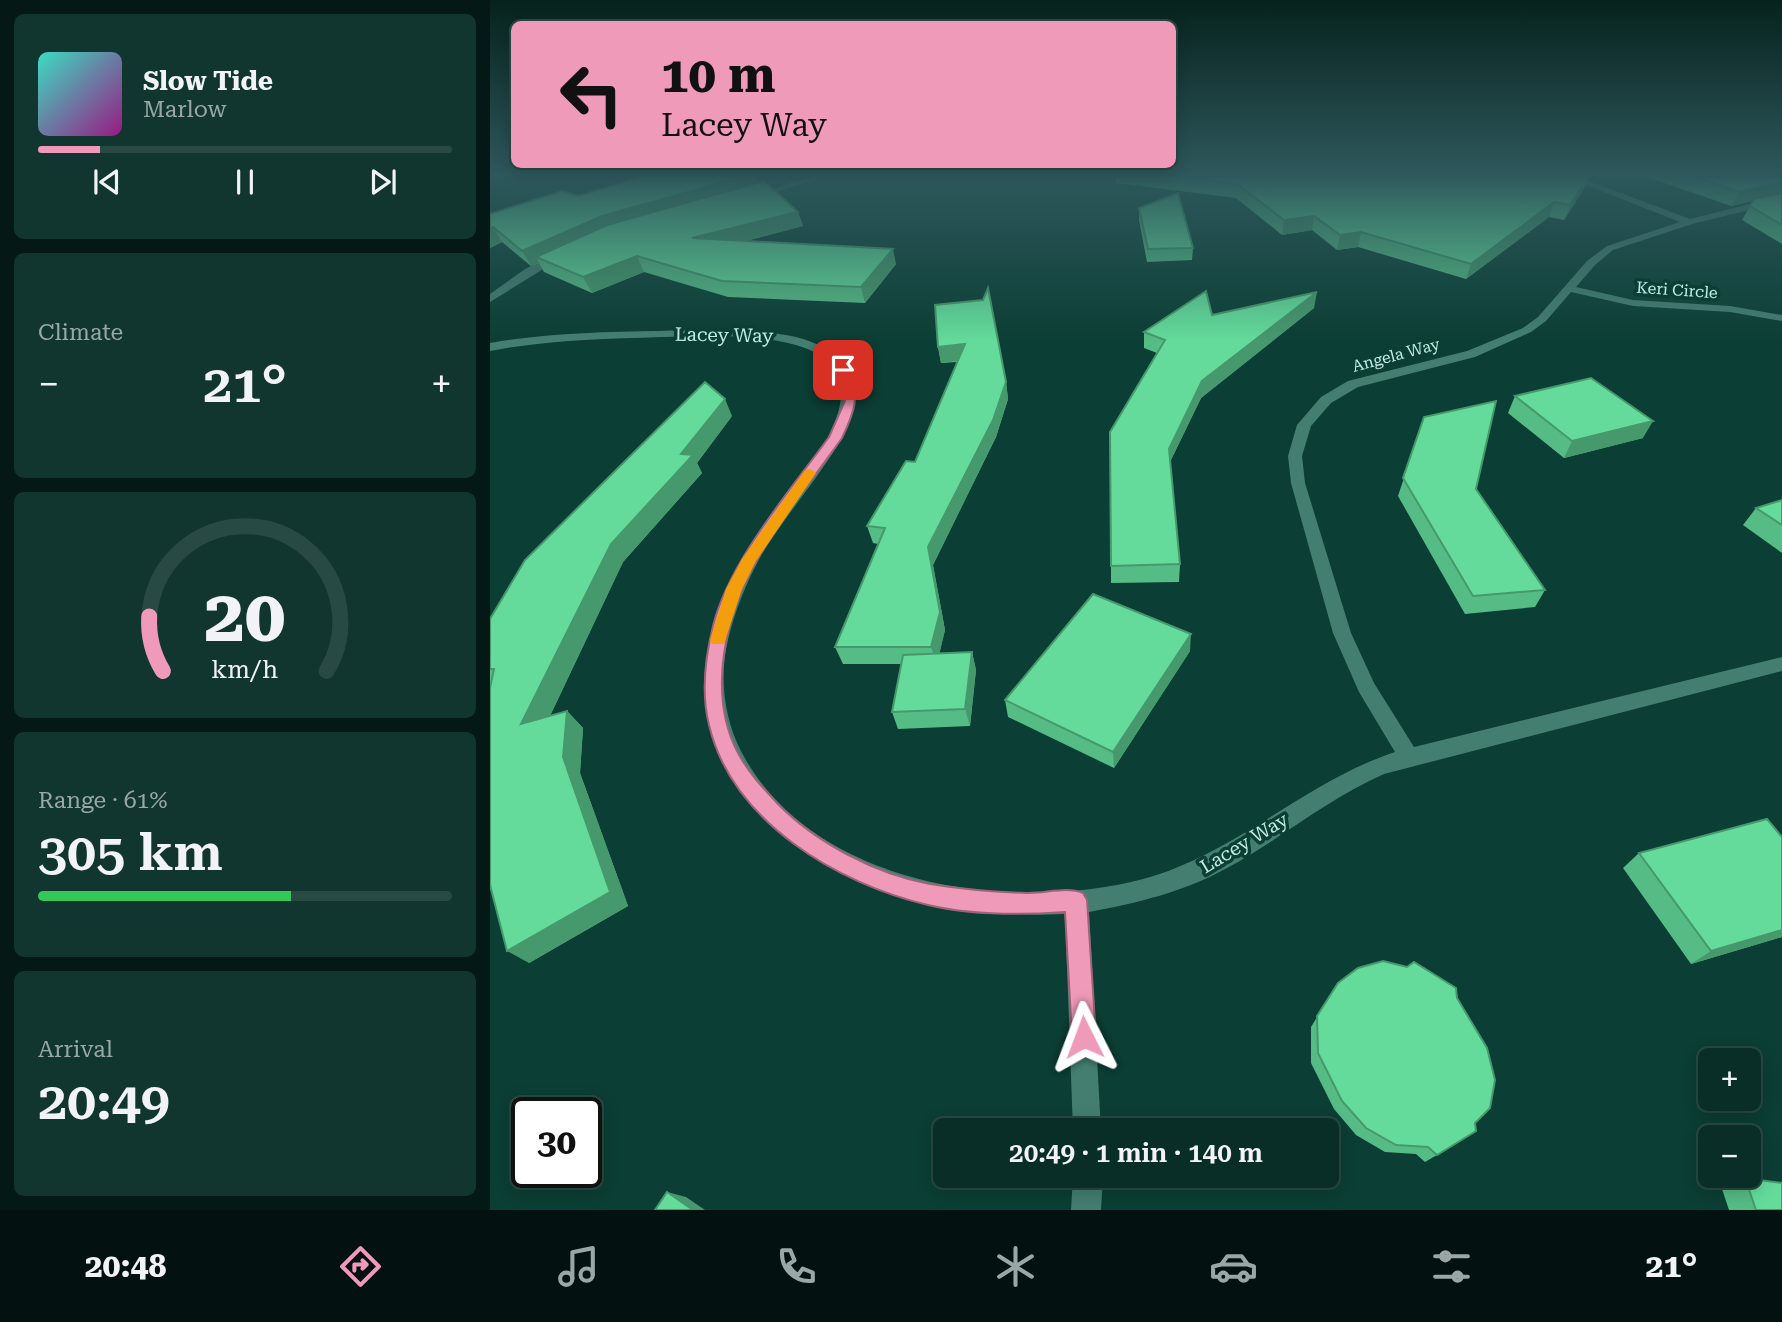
<!DOCTYPE html>
<html lang="en">
<head>
<meta charset="utf-8">
<style>
  :root { --surface:#082e27; --page:#11362f; --text:#f1f3f6; --muted:#98a8a7; --line:#294a44; --accent:#ef9ab8 }
  body { margin:0; font-family:"Roboto Serif",serif; background:var(--page); color:var(--text); height:100vh; display:flex; flex-direction:column; font-size:26px; white-space:nowrap }
  * { box-sizing:border-box; margin:0 }
  p { font-size:23px; color:var(--muted) }
  .icon { flex:none; width:38px; height:38px; fill:none; stroke:currentColor; stroke-width:2; stroke-linecap:round; stroke-linejoin:round }
  .map { position:relative; flex:1; overflow:hidden }
  .drawer { display:flex; flex-direction:column; gap:14px; padding:14px; background:#041915; width:490px }
  .drawer>* { flex:none }
  .top-card { position:absolute; left:21px; top:21px; width:665px; height:147px; border-radius:10px; box-shadow:0 4px 18px #0003,0 0 0 2px var(--line); background:#ef9ab8; color:#111; overflow:hidden }
  .tools { position:absolute; left:1208px; top:1048px; display:grid; gap:14px }
  .tools a { display:grid; place-items:center; width:63px; height:63px; border-radius:10px; background:var(--surface); box-shadow:0 4px 18px #0003,0 0 0 2px var(--line); font-size:35px }
  .speed { position:absolute; left:21px; top:1097px; display:flex; gap:14px; font-size:35px; font-weight:700; text-align:center }
  .speed>* { display:grid; place-content:center; width:91px; height:91px; border-radius:50%; background:var(--surface); box-shadow:0 4px 18px #0003,0 0 0 2px var(--line); line-height:1 }
  .speed .limit { border:4px solid #111; border-radius:10px; background:#fff; color:#111 }
  .pin { position:absolute; display:grid; place-items:center; width:60px; height:60px; color:#fff; margin:-30px; border-radius:14px; box-shadow:0 4px 10px #0006 }
  .me { position:absolute; width:77px; margin:-38px; rotate:357deg; stroke-linejoin:round; filter:drop-shadow(0 0 5px #0008) }
  .turn { display:flex; align-items:center; gap:24px; height:147px; padding:0 35px; font-size:32px }
  .turn .icon { width:91px; height:91px; stroke-width:2.5 }
  .turn b { display:block; font-size:49px; line-height:60px }
  .big { font-size:52px; font-weight:600; line-height:1.1 }
  .drawer .widget { flex:1; display:flex; flex-direction:column; justify-content:center; gap:10px; min-width:0; padding:0 24px; border-radius:10px; background:var(--page) }
  .drawer .dial { align-items:center; gap:0 }
  .dial svg { height:182px; overflow:visible; fill:none; stroke:var(--line); stroke-width:7; stroke-linecap:round; text-anchor:middle }
  .dial text { fill:var(--text); stroke:none }
  .song { display:flex; align-items:center; gap:21px }
  .cover { width:84px; height:84px; border-radius:10px; background:linear-gradient(135deg,hsl(170 70% 55%),hsl(310 70% 35%)) }
  .played { height:7px; border-radius:4px; background:linear-gradient(90deg,var(--accent) 15%,var(--line) 15%) }
  .keys { display:flex; justify-content:space-around; direction:ltr }
  .heat { display:flex; justify-content:space-between; align-items:center; font-size:38px; direction:ltr }
  .charge { height:10px; border-radius:5px; background:linear-gradient(90deg,#34c759 61%,var(--line) 0) }
  .trip { position:absolute; left:443px; top:1118px; width:406px; height:70px; border-radius:10px; background:var(--surface); box-shadow:0 4px 18px #0003,0 0 0 2px var(--line); font-weight:600; line-height:70px; text-align:center }
  .dock { display:flex; height:112px; justify-content:space-around; align-items:center; background:#031210; color:var(--muted) }
  .dock .icon { width:49px; height:49px }
  .dock .current { color:var(--accent) }
  .dock b { font-size:32px; color:var(--text) }
  main { display:flex; flex:1; min-height:0 }
  .map>svg:first-child { display:block }
  .lines { fill:none; stroke-linecap:round; stroke-linejoin:round }
  .minor { fill:#447e71; fill-rule:evenodd }
  .wall { fill:#56bc85 }
  .shaded-wall { fill:#46996c }
  .building { fill:#64db9b; stroke:#46996c; stroke-width:2 }
  .route { fill:#ef9ab8; stroke:#9b6478; stroke-width:2 }
  .slow { fill:#f59e0b }
  .labels { text-anchor:middle; dominant-baseline:central; stroke-width:7; stroke-linejoin:round; paint-order:stroke }
  .far-street-label { font-size:16px; fill:#c3ece1; stroke:#0b3e34 }
  .street-label { font-size:19px; fill:#c3ece1; stroke:#0b3e34 }
</style>
</head>
<body>
<main>
<section class="drawer">
<div class="widget">
<div class="song"><i class="cover"></i><div><b>Slow Tide</b><p>Marlow</p></div></div>
<div class="played"></div>
<div class="keys"><svg class="icon" aria-label="previous" viewBox="0 0 24 24"><path d="M18 5L8 12l10 7zM5 5v14"/></svg><svg class="icon" aria-label="pause" viewBox="0 0 24 24"><path d="M8 5v14M16 5v14"/></svg><svg class="icon" aria-label="next" viewBox="0 0 24 24"><path d="M6 5l10 7-10 7zM19 5v14"/></svg></div>
</div>
<div class="widget"><p>Climate</p>
<div class="heat"><a>−</a><b class="big">21°</b><a>+</a></div>
</div>
<div class="widget dial"><svg viewBox="0 0 100 80">
<path d="M14 69A42 42 0 1 1 86 69"/>
<path d="M14 69A42 42 0 0 1 8 45" stroke="#ef9ab8"/>
<text x="50" y="56" font-size="32" font-weight="700">20</text>
<text x="50" y="72" font-size="11">km/h</text>
</svg></div>
<div class="widget"><p>Range · 61%</p><b class="big">305 km</b><div class="charge"></div></div>
<div class="widget"><p>Arrival</p><b class="big">20:49</b></div>
</section>
<div class="map">
<svg width="1292" height="1210" viewBox="0 0 1292 1210">
  <rect width="100%" height="100%" fill="#0b3e34"/>
  <g class="lines">
    <g class="minor">
      <path d="M335,173H349L261,199L257,196Z"/>
      <path d="M1066,173H1078L1200,219L1292,196V202L1202,224L1123,250L1105,265L1086,287L1143,300L1240,306L1292,315V321L1240,312L1143,306L1081,292L1056,321L1041,332L985,357L868,387L841,403L821,426L812,456L815,483L861,633L884,683L924,747L1292,657V671L894,774C837,799 791,839 737,868C694,892 647,903 599,912L611,1130H583L575,914C477,918 385,900 304,844C273,823 250,792 234,758C191,670 232,585 284,511C301,487 322,464 337,439C347,422 358,390 346,371C337,356 318,348 302,344C260,333 215,337 172,337C114,339 57,340 0,351V343C56,333 112,332 168,331C214,330 261,327 306,337C325,342 345,351 357,368C371,387 361,422 350,441C327,480 296,515 272,554C257,581 245,610 238,640C229,676 234,718 251,751C321,886 520,914 653,879C746,854 814,782 905,752L869,692L843,633L801,483L798,456L807,425L831,397L858,381L977,351L1033,328L1048,317L1097,261L1117,246L1190,222Z"/>
      <path d="M67,253L76,255L0,302V294L35,269Z"/>
      <path d="M583,1176H613L611,1210H581Z"/>
    </g>
  </g>
  <g class="wall">
    <path d="M626,173H1103L1100,178H1098L1095,187L1074,220L1059,217L976,279L868,247L847,250L822,230L792,235L746,198L626,183Z"/>
    <path d="M1146,173H1292V244L1252,220L1263,201L1241,206Z"/>
    <path d="M269,182L308,212L313,226L256,241L406,264L375,303L238,297L154,272L102,293L54,272L49,263L41,266L12,242L0,248V214L89,196Z"/>
    <path d="M649,208L703,248L702,260L657,262L649,220Z"/>
    <path d="M824,308L711,398L680,462L690,564L689,582L621,583V566L667,353L654,348V332L722,315Z"/>
    <path d="M448,347L516,382L518,399L506,437L443,565L455,630L449,654L482,652L486,670L480,726L408,729L402,712L411,664H353L345,647L388,544L383,543L377,526L425,462L467,362L451,363Z"/>
    <path d="M1025,396L1153,438L1074,458L1018,413Z"/>
    <path d="M242,416L207,463L212,473L133,562L60,716L77,711L93,728L90,773L138,906L39,963L0,885V619Z"/>
    <path d="M934,417L986,489L1055,590L1045,607L975,614L908,496Z"/>
    <path d="M1292,500V553L1253,525L1266,508Z"/>
    <path d="M700,651L624,768L518,717L515,700Z"/>
    <path d="M1149,853L1292,937L1201,964L1133,868Z"/>
    <path d="M848,983L967,998L947,1155L935,1162L926,1154L895,1152L866,1135L844,1109L821,1063V1027Z"/>
    <path d="M1255,1178L1292,1210H1239L1230,1183Z"/>
  </g>
  <g class="shaded-wall">
    <path d="M266,173L270,187L46,257L49,263L41,266L32,251L112,216Z"/>
    <path d="M771,173H796L771,183Z"/>
    <path d="M1100,174L1095,187L1074,220L1080,205Z"/>
    <path d="M1292,182V194L1241,206L1249,192Z"/>
    <path d="M1064,202L1059,217L976,279L981,264Z"/>
    <path d="M308,212L313,226L209,253L202,238Z"/>
    <path d="M824,216L822,230L792,235L794,220Z"/>
    <path d="M3,227L12,242L0,248V229Z"/>
    <path d="M871,232L868,247L847,250L850,235Z"/>
    <path d="M403,249L406,264L375,303L371,287Z"/>
    <path d="M147,256L154,272L102,293L93,277Z"/>
    <path d="M827,292L824,308L711,398L678,466L679,449L712,381Z"/>
    <path d="M475,344L478,360L451,363L448,347Z"/>
    <path d="M516,382L518,399L506,437L443,565L455,630L447,664L441,647L438,547Z"/>
    <path d="M235,399L242,416L207,463L212,473L133,562L48,741L31,724L121,544Z"/>
    <path d="M1163,421L1153,438L1074,458L1082,441Z"/>
    <path d="M701,634L700,651L624,768L623,752Z"/>
    <path d="M482,652L486,670L480,726L475,709Z"/>
    <path d="M77,711L93,728L90,773L138,906L39,963L17,951L73,757Z"/>
    <path d="M1292,930V937L1201,964L1221,951Z"/>
    <path d="M177,1192L196,1197L215,1210H203Z"/>
  </g>
  <g class="building">
    <path d="M162,173H266L112,216L32,251L3,227L0,229V214L72,191L89,196Z"/>
    <path d="M655,173H772L782,176L789,173L1100,174L1080,205L1064,202L981,264L871,232L850,235L824,216L794,220L747,184Z"/>
    <path d="M1192,173H1292V182L1249,192Z"/>
    <path d="M274,181L308,212L202,238L403,249L371,287L232,281L147,256L93,277L46,257L117,225Z"/>
    <path d="M688,193L703,248L658,249L649,208Z"/>
    <path d="M1292,193V225L1260,206L1264,199Z"/>
    <path d="M498,288L516,382L503,420L438,547L450,612L441,647H345L395,528L377,526L416,461L425,462L475,344L448,347L445,305L493,300Z"/>
    <path d="M716,291L722,315L827,292L712,381L679,449L690,564L621,566L620,432L675,340L654,332Z"/>
    <path d="M1101,378L1163,421L1082,441L1025,396Z"/>
    <path d="M215,382L235,399L191,454L203,455L121,544L31,724L77,711L73,757L120,892L17,951L0,885V688L4,669H0V619L35,560Z"/>
    <path d="M1006,401L986,489L1055,590L983,596L913,478L934,417Z"/>
    <path d="M1292,500V525L1266,508Z"/>
    <path d="M603,594L701,634L623,752L515,700Z"/>
    <path d="M482,652L475,709L402,712L413,655Z"/>
    <path d="M1277,819L1292,837V930L1221,951L1149,853Z"/>
    <path d="M893,961L917,967L924,962L966,988L967,998L997,1048L1005,1080L1000,1108L985,1123L986,1131L947,1155L938,1147L906,1145L876,1128L852,1101L828,1053L827,1016L848,983L868,968Z"/>
    <path d="M1255,1178L1292,1183V1210H1266Z"/>
    <path d="M177,1192L203,1210H165Z"/>
  </g>
  <linearGradient id="sky" x2="0" y2="1"><stop stop-color="#06221d"/><stop offset="0.51" stop-color="#2e585c"/><stop offset="1" stop-color="#2e585c" stop-opacity="0"/></linearGradient>
  <rect width="1292" height="342" fill="url(#sky)"/>
  <path class="route" d="M349,368H357C372,393 364,413 352,438C324,478 291,517 267,560C235,615 217,694 248,753C258,772 273,788 287,803C326,843 386,874 440,884C471,889 505,892 536,893C554,894 576,886 593,893L597,900L606,1037L603,1045L594,1049L585,1045L582,1037L575,912C533,915 480,915 438,905C348,884 242,822 219,725C211,693 215,658 223,626C239,561 300,491 339,437L355,401Z"/>
  <path class="slow" d="M320,469L326,473L266,561L252,589L234,644H222L220,640L236,589L252,559L315,470Z"/>
  <g class="labels">
    <g class="far-street-label">
      <text transform="translate(1187 290) rotate(4)">Keri Circle</text>
      <text transform="translate(906 355) rotate(-15)">Angela Way</text>
    </g>
    <g class="street-label">
      <text transform="translate(234 335) rotate(1)">Lacey Way</text>
      <text transform="translate(754 843) rotate(-31)">Lacey Way</text>
    </g>
  </g>
</svg>
<div class="tools">
<a>+</a>
<a>−</a>
</div>
<div class="speed"><div class="limit">30</div></div>
<div class="pin" style="left:353px;top:370px;background:#d93025"><svg class="icon" aria-label="arrive" viewBox="0 0 24 24"><path d="M6 21V4h12l-3 4 3 4H6"/></svg></div>
<svg class="me" style="left:594px;top:1037px" viewBox="-20 -20 40 40"><path d="M0-17L14 15 0 8-14 15z" fill="#ef9ab8" stroke="#fff" stroke-width="4"/></svg>
<div class="trip">20:49 · 1 min · 140 m</div>
<div class="top-card">
<div class="turn"><svg class="icon" aria-label="left" viewBox="0 0 24 24"><path d="M17 20v-9H6M10 6l-5 5 5 5"/></svg><div><b>10 m</b>Lacey Way</div></div>
</div>
</div>
</main>
<nav class="dock">
<b>20:48</b>
<svg class="icon current" aria-label="directions" viewBox="0 0 24 24"><path d="M12 3l9 9-9 9-9-9zM9 14v-3h6M13 9l2 2-2 2"/></svg>
<svg class="icon" aria-label="music" viewBox="0 0 24 24"><path d="M9 18V5l10-2v13"/><circle cx="6" cy="18" r="3"/><circle cx="16" cy="16" r="3"/></svg>
<svg class="icon" aria-label="phone" viewBox="0 0 24 24"><path d="M5 4h4l2 5-3 2q2 4 5 5l2-3 5 2v4C11 20 4 13 5 4z"/></svg>
<svg class="icon" aria-label="climate" viewBox="0 0 24 24"><path d="M12 3v18M4 7l16 10M4 17L20 7"/></svg>
<svg class="icon" aria-label="car" viewBox="0 0 24 24"><path d="M5 17H2v-5l4-1 3-4h7l3 4 3 1v5h-3M9 17h6M6 11h13"/><circle cx="7" cy="17" r="2"/><circle cx="17" cy="17" r="2"/></svg>
<svg class="icon" aria-label="filters" viewBox="0 0 24 24"><path d="M4 7h16M4 17h16"/><circle cx="9" cy="7" r="2"/><circle cx="15" cy="17" r="2"/></svg>
<b>21°</b>
</nav>
</body>
</html>
